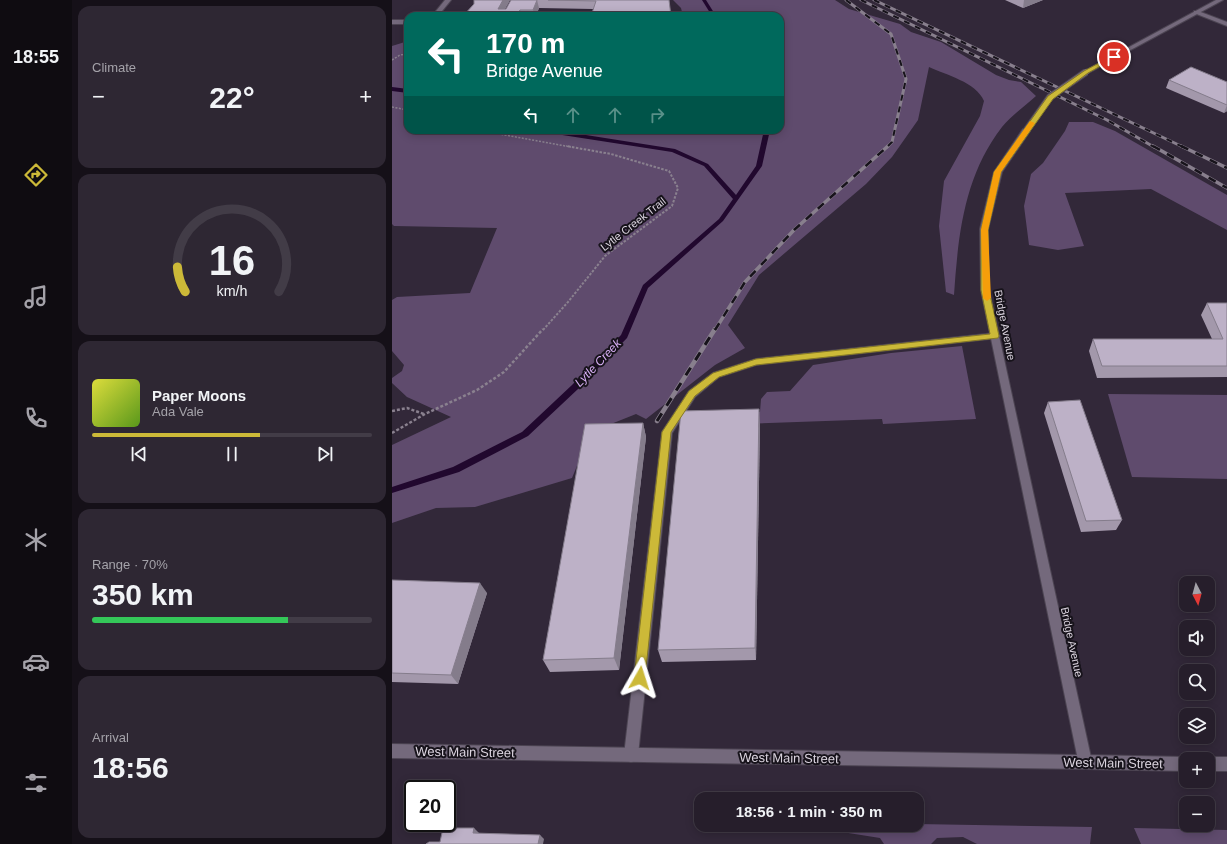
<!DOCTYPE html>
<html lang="en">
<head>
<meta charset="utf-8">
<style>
  :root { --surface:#261e2b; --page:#2e2733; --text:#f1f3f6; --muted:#a4a2a9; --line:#423c47; --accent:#ccb938 }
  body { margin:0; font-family:Arial,sans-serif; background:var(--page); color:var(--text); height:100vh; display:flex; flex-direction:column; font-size:15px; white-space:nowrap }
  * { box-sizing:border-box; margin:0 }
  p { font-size:13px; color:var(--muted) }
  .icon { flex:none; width:22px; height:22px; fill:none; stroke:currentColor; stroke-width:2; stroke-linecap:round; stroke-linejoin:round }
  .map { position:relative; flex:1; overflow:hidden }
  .side { display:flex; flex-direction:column; gap:6px; padding:6px; background:#151018; width:320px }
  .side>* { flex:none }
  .top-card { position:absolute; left:12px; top:12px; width:380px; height:122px; border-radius:12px; box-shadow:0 2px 10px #0003,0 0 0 1px var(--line); background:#00695c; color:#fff; overflow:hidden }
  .needle { width:26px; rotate:174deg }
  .controls { position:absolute; left:787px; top:576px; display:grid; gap:8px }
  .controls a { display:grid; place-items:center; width:36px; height:36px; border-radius:8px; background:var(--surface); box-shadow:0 2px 10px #0003,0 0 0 1px var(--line); font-size:20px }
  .speed { position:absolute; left:12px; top:780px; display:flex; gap:8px; font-size:20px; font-weight:700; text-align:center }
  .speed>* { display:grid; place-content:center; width:52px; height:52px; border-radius:50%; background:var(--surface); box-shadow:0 2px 10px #0003,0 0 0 1px var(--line); line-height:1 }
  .speed .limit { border:2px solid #111; border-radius:6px; background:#fff; color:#111 }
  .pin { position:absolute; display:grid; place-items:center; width:34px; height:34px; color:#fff; margin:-17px; border:2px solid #fff; border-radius:50%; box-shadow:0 1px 4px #0007 }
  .me { position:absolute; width:44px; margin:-22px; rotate:6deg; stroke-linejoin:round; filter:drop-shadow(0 0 3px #0008) }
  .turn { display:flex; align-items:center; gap:14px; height:84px; padding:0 16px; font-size:18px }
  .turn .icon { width:52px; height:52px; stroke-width:2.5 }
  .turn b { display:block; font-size:28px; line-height:34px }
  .lanes { display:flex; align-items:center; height:38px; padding:0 16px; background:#0003; justify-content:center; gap:20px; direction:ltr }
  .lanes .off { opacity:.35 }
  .big { font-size:30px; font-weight:700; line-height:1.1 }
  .side .widget { flex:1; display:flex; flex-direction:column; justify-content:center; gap:6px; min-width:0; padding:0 14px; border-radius:12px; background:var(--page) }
  .side .dial { align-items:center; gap:0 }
  .dial svg { height:104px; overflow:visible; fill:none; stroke:var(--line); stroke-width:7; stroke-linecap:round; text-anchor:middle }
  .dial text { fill:var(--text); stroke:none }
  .song { display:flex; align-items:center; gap:12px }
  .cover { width:48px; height:48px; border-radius:6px; background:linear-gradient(135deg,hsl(60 70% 55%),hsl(90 70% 35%)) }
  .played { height:4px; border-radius:2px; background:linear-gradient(90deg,var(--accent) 60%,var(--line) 60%) }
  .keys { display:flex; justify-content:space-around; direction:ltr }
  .heat { display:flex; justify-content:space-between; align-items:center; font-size:22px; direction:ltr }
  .charge { height:6px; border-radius:3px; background:linear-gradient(90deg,#34c759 70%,var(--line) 0) }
  .trip { position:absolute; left:302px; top:792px; width:230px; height:40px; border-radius:12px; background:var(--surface); box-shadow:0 2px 10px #0003,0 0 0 1px var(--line); font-weight:700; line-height:40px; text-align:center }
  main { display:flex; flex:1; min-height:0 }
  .dock { display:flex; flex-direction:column; width:72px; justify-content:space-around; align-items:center; background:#0f0c11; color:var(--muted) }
  .dock .icon { width:28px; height:28px }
  .dock .on { color:var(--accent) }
  .dock b { font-size:18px; color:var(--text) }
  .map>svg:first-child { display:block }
  .green { fill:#5f4b6d }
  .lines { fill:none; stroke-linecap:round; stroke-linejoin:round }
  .stream { fill:#21082e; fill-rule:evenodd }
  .lane-casing { stroke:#4c4452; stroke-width:2 }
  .street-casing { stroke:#4c4452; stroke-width:2 }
  .secondary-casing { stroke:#4c4452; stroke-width:2 }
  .path-far2 { stroke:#8a818f; stroke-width:1.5; stroke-dasharray:2 1.5; stroke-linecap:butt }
  .path-far1 { stroke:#8a818f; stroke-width:2; stroke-dasharray:2.5 1.5; stroke-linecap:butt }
  .path { stroke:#8a818f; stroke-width:2.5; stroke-dasharray:3 2; stroke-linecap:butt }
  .lane { fill:#74697c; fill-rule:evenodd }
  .street { fill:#74697c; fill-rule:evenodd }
  .secondary { fill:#74697c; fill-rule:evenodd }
  .rail-far2-casing { stroke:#887f8d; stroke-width:3 }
  .rail-far1-casing { stroke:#887f8d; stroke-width:3.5 }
  .rail-casing { stroke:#887f8d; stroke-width:4.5 }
  .rail-far2 { stroke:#17131b; stroke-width:2; stroke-dasharray:6; stroke-linecap:butt }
  .rail-far1 { stroke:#17131b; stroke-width:2.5; stroke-dasharray:8; stroke-linecap:butt }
  .rail { stroke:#17131b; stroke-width:3; stroke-dasharray:9; stroke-linecap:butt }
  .secondary-bridge-casing { stroke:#4c4452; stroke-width:8; stroke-linecap:butt }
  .secondary-bridge { stroke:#74697c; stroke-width:6 }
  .wall { fill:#a398ab }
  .shaded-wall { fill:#847c8b }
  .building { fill:#bdb1c7; stroke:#847c8b }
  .route { fill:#ccb938; stroke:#857824 }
  .slow { fill:#f59e0b }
  .labels { text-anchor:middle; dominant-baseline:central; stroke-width:4; stroke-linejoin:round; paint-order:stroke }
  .street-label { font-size:11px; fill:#dbd4df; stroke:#17131b }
  .water-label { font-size:12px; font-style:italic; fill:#dab1f7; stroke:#17131b }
  .near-street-label { font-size:13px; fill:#dbd4df; stroke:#17131b }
</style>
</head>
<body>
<main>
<nav class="dock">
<b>18:55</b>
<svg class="icon on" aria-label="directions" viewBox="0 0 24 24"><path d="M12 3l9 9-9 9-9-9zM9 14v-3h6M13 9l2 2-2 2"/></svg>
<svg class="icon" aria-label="music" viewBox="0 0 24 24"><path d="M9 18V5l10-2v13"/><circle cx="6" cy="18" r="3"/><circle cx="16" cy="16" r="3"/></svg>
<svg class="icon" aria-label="phone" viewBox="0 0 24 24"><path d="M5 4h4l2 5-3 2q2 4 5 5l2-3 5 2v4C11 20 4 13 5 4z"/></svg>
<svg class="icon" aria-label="climate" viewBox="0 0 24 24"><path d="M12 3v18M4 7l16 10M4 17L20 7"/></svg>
<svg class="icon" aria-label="car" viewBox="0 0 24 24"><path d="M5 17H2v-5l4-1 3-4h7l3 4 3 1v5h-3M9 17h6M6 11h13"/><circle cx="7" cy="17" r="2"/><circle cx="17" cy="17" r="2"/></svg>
<svg class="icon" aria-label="filters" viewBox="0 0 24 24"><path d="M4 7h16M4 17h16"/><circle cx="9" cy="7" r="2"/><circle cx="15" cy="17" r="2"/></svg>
</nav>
<section class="side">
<div class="widget"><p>Climate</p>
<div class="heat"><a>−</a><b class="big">22°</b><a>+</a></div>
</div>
<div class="widget dial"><svg viewBox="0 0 100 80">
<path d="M14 69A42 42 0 1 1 86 69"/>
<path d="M14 69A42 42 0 0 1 8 50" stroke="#ccb938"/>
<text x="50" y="56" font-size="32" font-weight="700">16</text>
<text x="50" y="72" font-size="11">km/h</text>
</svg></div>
<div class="widget">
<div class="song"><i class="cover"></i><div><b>Paper Moons</b><p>Ada Vale</p></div></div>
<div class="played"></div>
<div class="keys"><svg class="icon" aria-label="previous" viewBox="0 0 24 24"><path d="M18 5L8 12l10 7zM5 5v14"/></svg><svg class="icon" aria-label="pause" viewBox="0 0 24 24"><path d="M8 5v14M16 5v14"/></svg><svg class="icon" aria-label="next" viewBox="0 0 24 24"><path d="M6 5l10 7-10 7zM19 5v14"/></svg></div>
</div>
<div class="widget"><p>Range · 70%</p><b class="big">350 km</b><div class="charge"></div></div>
<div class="widget"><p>Arrival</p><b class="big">18:56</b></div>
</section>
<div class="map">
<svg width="835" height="844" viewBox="0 0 835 844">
  <rect width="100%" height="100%" fill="#322839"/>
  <g class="green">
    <path d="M281,0H443L457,9L508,24L519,32L549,42L604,75L617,80L629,82L644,96C633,106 620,115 610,127C572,176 566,236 562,295L554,292L547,226L552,181L588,116L592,101C584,82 554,75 537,67L526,120L500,157L474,184L367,275L336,325L353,348L323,365L254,419L244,414L199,432L180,478L83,507L44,508L0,523V445L59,417L15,397L0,383V378L10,371L12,365L0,351V300L5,297L78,293L105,228L2,226L0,224V46L16,41V130H255L295,135L323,132L325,130H388V16H291L289,8Z"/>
    <path d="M677,122H701L723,131L835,195V230L759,189L673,193L692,246L666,250L637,245L632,206L639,174L651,163L673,131Z"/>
    <path d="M570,346L584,419L491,424L490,419L292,426L305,415L368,412L369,399L375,392L398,391L421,365L499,353Z"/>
    <path d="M716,394L835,395V479L740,477Z"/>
    <path d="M525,824L700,827L698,844H585L571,837L545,838L539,844H492L488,838L450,832L385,827V825Z"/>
    <path d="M742,828L835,830V844H749Z"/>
  </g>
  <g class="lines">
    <g class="stream">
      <path d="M310,0H314L324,16H320Z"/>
      <path d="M0,87L16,89V93L0,91Z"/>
      <path d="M148,130H162L283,149L316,164L344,195L364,166L372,130H378L370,166L331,221L256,288L235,338L186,389L136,436L67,472L0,493V487L61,467L130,432L180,385L229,335L251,285L327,219L341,199L312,166L280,152L151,132Z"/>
    </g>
    <defs>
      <g id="lane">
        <path d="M53,0H59L46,16H40Z"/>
        <path d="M603,333L606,334L608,336L606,338L364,365L327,377L303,397L280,433L246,755L244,760L239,762L234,760L232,755L270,432L297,391L321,373L364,359Z"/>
      </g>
      <g id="street">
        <path d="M802,11H806L835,22V26L802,13Z"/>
        <rect x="0" y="20" width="16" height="4"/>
        <path d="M693,755L794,757L798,759H794V771L693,769L688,767L686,762L688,757Z"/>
        <path d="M816,757H835V771H816V759H812Z"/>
      </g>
      <g id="secondary">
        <path d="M824,0H831L696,73L691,72Z"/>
        <path d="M631,129L638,131L610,172L596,229L597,290L700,762L698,767L693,769L0,758V744L685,755L589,290L588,229L602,172Z"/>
      </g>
    </defs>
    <use href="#lane" class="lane-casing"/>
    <use href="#street" class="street-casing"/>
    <use href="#secondary" class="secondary-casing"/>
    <g class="path-far2">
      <path d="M0,60L8,55L16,54"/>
      <path d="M0,107L16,110"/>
      <path d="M85,130L179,147"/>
    </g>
    <path class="path-far1" d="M151,330L176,302L213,256L280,206L286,188L277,171L219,154L174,146"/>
    <g class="path">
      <path d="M0,411L15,408L32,414"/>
      <path d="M0,433L33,414L85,390L112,372L151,329"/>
    </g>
    <use href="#lane" class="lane"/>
    <use href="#street" class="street"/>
    <use href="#secondary" class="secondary"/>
    <defs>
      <g id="rail-far2">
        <path d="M454,0L499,34L514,79L500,142L495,147"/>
        <path d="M469,0L715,120L762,147"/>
        <path d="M482,0L791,147"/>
      </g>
      <g id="rail-far1">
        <path d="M761,146L835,188"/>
        <path d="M789,146L835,168"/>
        <path d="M323,330L353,282L402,230L496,146"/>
      </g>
      <path id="rail" d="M265,421L323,329"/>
    </defs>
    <use href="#rail-far2" class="rail-far2-casing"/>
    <use href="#rail-far1" class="rail-far1-casing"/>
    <use href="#rail" class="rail-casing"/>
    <use href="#rail-far2" class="rail-far2"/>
    <use href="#rail-far1" class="rail-far1"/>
    <use href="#rail" class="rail"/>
    <defs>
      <path id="secondary-bridge" d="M634,131L658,97L694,72"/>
    </defs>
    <use href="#secondary-bridge" class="secondary-bridge-casing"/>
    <use href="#secondary-bridge" class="secondary-bridge"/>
  </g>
  <g class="wall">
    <path d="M118,0L113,9H114L119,0H277L201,9L147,8L144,16H71Z"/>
    <path d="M613,0H651L631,8Z"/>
    <path d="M777,80L835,82V111L832,113L774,88Z"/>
    <path d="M815,303H835V377L705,378L697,351L701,339H820L809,315Z"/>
    <path d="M656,402L730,520L724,530L689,532L652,413Z"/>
    <path d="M251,423L254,437L227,670L158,672L151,660Z"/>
    <path d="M368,424L364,660L270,662L266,650Z"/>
    <path d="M0,580L95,593L66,684L0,682Z"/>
  </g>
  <g class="shaded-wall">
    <path d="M111,0H118L109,16L106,9Z"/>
    <path d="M145,0L147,8L144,16H142L141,10Z"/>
    <path d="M632,0H651L631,8Z"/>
    <path d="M128,10L129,16H124Z"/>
    <path d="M835,105V111L832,113Z"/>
    <path d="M367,409L368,424L364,660L363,648Z"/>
    <path d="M251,423L254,437L227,670L222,658Z"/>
    <path d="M88,583L95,593L66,684L59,675Z"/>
    <path d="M82,828L87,833H81Z"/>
    <path d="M148,835L152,839L151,844H146Z"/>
  </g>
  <g class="building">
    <path d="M82,0H111L106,9H114L119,0H145L141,10H128L124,16H71L82,4Z"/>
    <path d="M156,0H277L279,16H199L204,1Z"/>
    <path d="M799,67L835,82V105L777,80Z"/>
    <path d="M815,303H835V366H710L701,339H831Z"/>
    <path d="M688,400L730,520L694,521L656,402Z"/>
    <path d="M367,409L363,648L266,650L289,411Z"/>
    <path d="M251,423L222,658L151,660L193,424Z"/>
    <path d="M0,580L88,583L59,675L0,673Z"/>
    <path d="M51,828H82L81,833L148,835L146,844H34L37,842H48Z"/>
  </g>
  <path class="route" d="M720,56L725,57L696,73L661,99L609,172L596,230L597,290L607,336L606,338L364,365L327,377L303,396L279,432L253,678L252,682L248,683L244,682L242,678L270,432L297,391L321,373L364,359L598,334L589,290V230L602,172L656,96L692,71Z"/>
  <path class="slow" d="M638,121L643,123L609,172L596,230L599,298L595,301L591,298L589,230L602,172Z"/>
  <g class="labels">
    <g class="street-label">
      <text transform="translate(241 224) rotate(-38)">Lytle Creek Trail</text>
      <text transform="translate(613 325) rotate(79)">Bridge Avenue</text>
      <text transform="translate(680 642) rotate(78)">Bridge Avenue</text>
    </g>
    <g class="water-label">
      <text transform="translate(206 363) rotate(-46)">Lytle Creek</text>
    </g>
    <g class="near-street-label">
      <text transform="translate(73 752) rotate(1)">West Main Street</text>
      <text transform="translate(397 758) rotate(1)">West Main Street</text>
      <text transform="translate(721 763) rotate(1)">West Main Street</text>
    </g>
  </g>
</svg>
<div class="controls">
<a><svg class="needle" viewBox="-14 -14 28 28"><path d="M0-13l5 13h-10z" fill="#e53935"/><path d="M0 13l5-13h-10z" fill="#a4a2a9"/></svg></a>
<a><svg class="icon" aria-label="sound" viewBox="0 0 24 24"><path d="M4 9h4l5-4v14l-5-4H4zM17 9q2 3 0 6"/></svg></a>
<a><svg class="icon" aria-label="search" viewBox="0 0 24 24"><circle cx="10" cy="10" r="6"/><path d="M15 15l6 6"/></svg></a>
<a><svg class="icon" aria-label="layers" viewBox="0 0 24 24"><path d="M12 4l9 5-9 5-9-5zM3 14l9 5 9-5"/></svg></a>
<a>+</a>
<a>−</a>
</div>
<div class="speed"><div class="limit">20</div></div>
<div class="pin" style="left:722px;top:57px;background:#d93025"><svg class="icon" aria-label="arrive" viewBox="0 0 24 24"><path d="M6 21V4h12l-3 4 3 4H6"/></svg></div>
<svg class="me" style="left:248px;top:678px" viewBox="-20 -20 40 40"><path d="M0-17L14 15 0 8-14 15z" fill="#ccb938" stroke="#fff" stroke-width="4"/></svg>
<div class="trip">18:56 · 1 min · 350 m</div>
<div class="top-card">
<div class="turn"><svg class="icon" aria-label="left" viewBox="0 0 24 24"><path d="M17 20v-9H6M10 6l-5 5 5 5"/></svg><div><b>170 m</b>Bridge Avenue</div></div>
<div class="lanes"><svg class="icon" aria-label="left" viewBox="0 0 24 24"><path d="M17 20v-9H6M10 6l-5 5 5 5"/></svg><svg class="icon off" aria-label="ahead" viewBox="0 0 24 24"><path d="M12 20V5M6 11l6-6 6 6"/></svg><svg class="icon off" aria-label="ahead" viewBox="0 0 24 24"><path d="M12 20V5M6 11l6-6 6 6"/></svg><svg class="icon off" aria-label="right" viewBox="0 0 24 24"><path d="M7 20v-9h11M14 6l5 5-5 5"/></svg></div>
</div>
</div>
</main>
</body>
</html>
